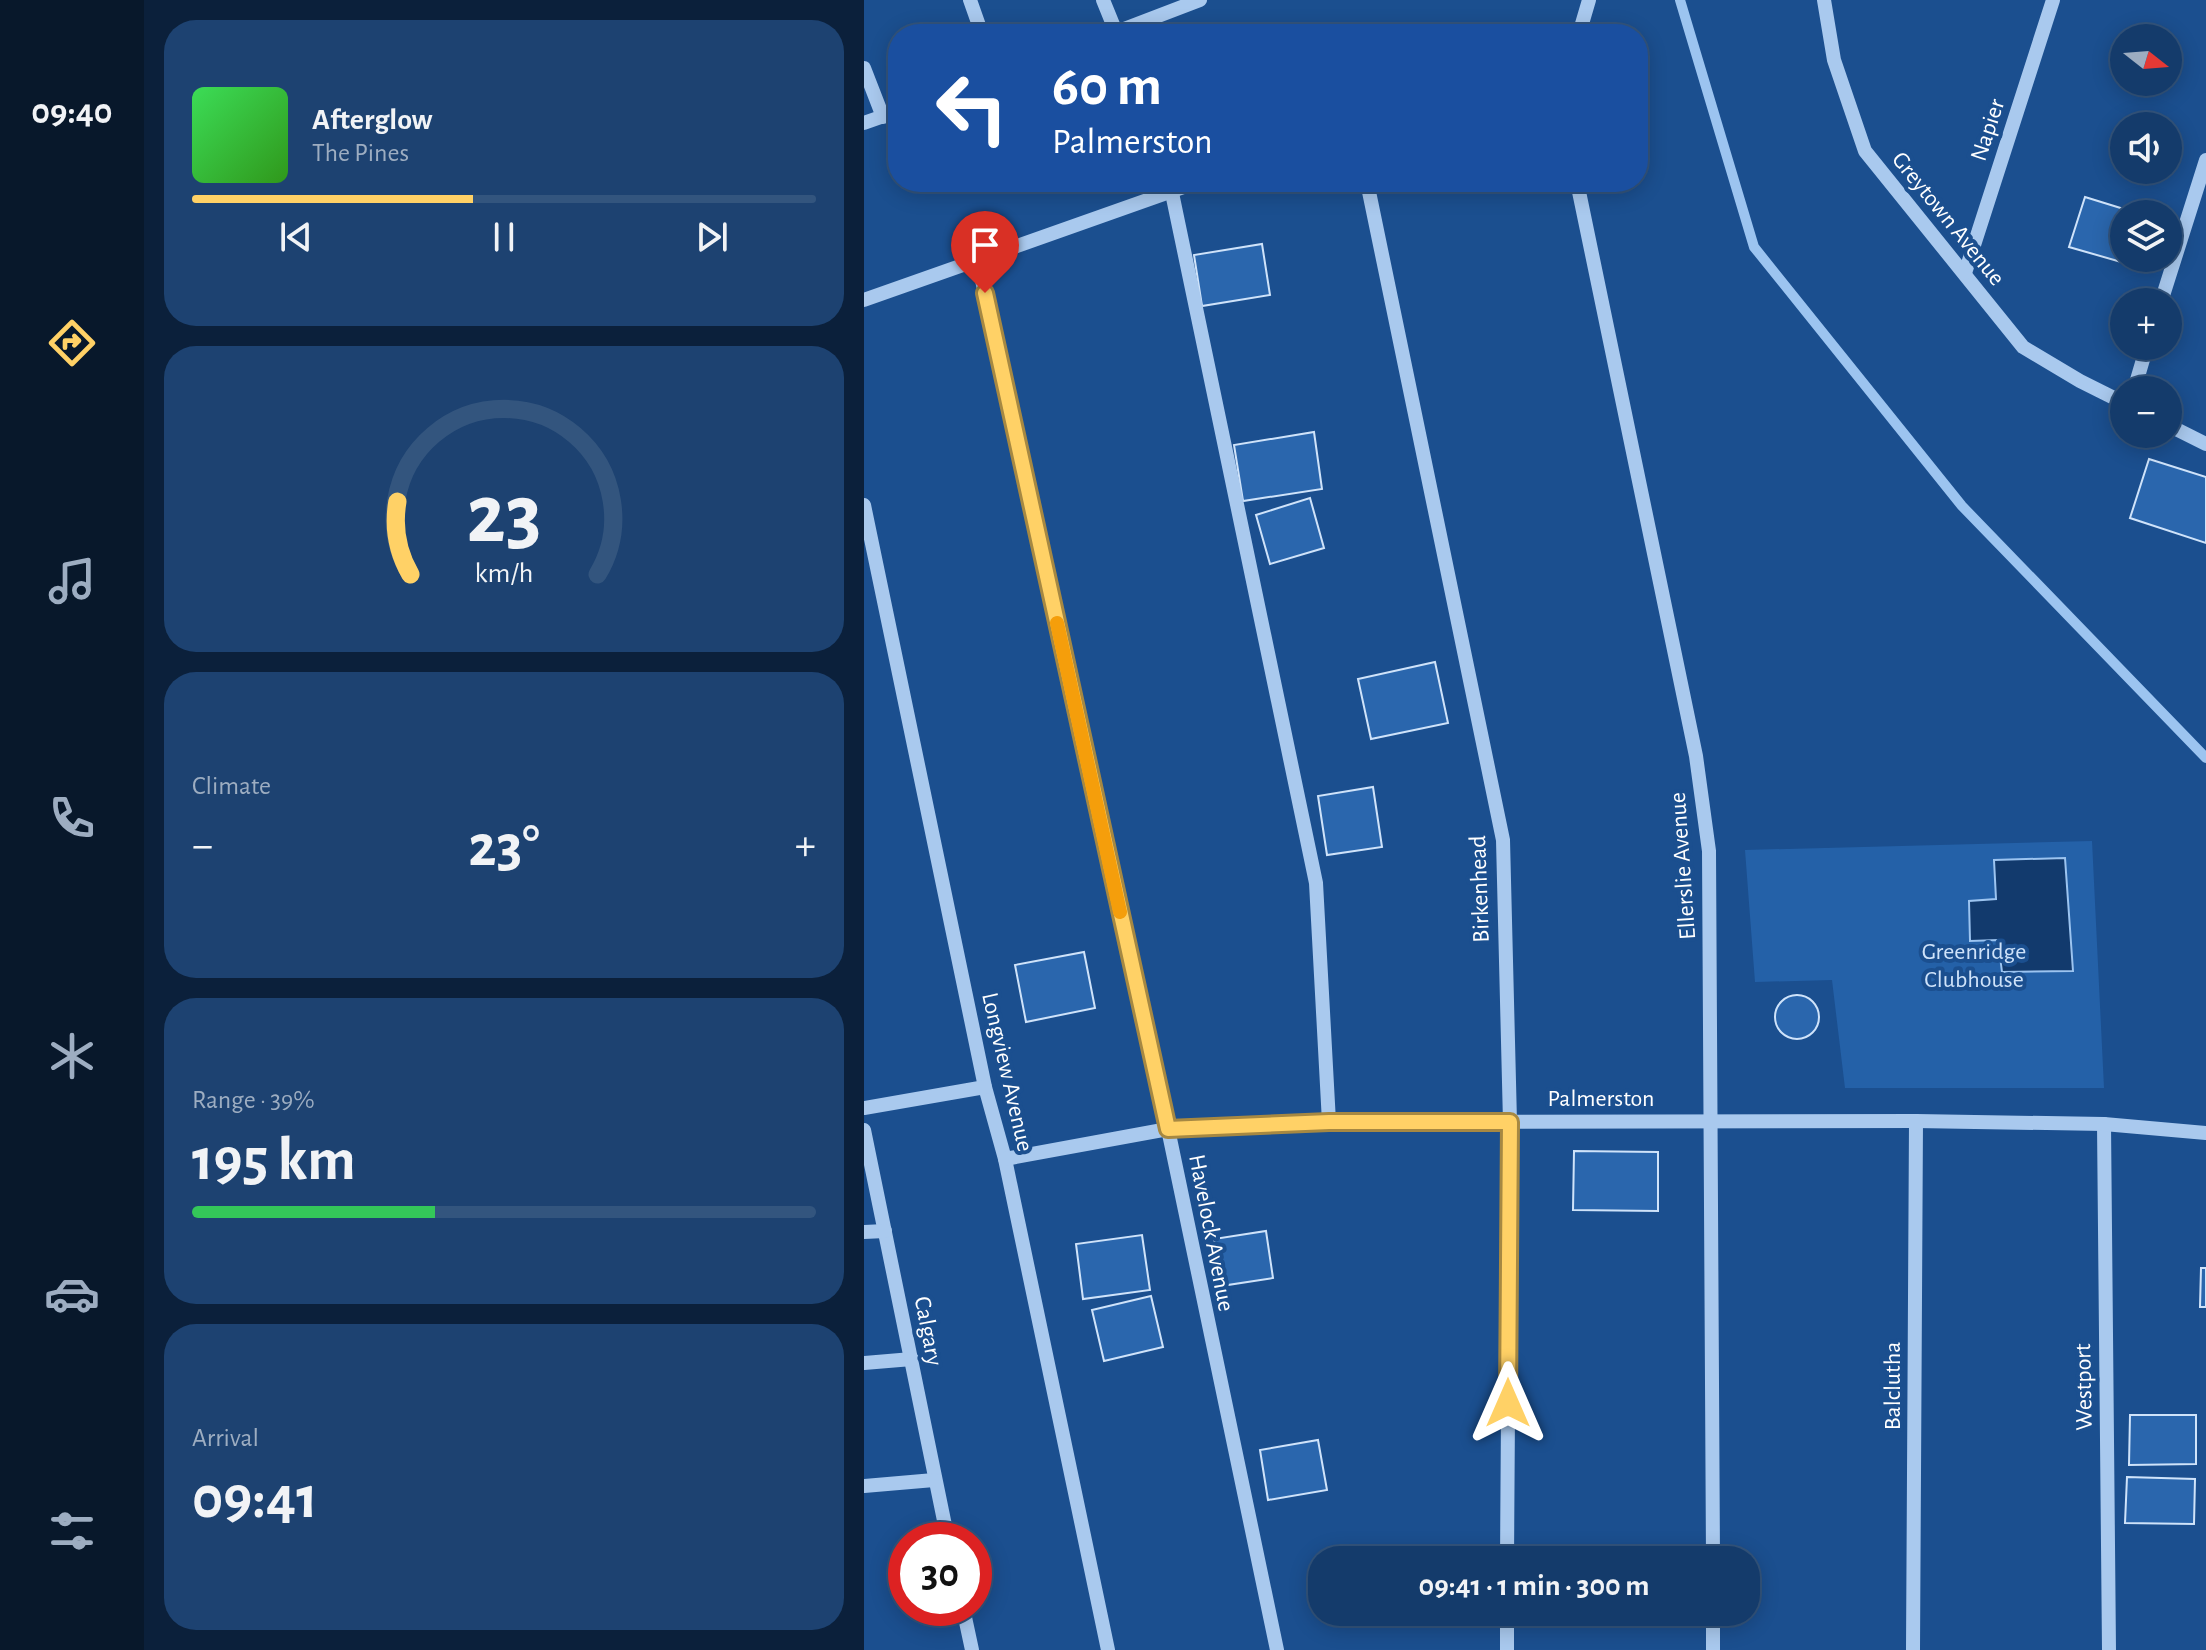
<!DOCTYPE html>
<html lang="en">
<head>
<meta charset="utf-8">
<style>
  :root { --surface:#143b6b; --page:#1d4271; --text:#f1f3f6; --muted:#9dadc1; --line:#33557e; --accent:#ffd166 }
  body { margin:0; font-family:"Alegreya Sans",sans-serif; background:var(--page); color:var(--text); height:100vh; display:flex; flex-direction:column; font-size:30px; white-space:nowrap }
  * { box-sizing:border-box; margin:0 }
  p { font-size:26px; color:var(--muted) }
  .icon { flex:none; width:44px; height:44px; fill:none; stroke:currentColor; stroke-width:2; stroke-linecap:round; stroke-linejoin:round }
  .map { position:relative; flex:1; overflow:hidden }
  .details { display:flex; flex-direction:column; gap:20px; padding:20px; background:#0b203b; width:720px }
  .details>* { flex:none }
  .hud { position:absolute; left:24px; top:24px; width:760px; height:168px; border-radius:32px; box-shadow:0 4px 20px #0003,0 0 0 2px var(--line); background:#1a4fa0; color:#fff; overflow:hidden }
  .needle { width:52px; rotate:107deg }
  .tools { position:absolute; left:1246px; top:24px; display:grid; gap:16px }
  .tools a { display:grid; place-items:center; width:72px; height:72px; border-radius:50%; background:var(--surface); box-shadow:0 4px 20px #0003,0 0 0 2px var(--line); font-size:40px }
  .speed { position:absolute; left:24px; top:1522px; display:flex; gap:16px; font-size:40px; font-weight:700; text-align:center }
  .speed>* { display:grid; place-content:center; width:104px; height:104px; border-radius:50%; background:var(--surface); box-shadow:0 4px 20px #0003,0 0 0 2px var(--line); line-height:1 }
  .speed .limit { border:12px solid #d22; background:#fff; color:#111 }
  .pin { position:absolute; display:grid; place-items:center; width:68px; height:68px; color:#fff; margin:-82px -34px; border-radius:50% 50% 50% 0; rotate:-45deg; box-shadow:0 0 8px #0007 }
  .pin .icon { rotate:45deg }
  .me { position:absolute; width:88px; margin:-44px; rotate:0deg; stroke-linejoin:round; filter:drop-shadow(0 0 6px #0008) }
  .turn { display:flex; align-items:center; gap:28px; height:168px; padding:0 32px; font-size:36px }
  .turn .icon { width:104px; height:104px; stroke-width:2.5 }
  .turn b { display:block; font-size:56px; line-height:68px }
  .big { font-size:60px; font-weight:700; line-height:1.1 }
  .details .widget { flex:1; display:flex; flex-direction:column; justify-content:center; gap:12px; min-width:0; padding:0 28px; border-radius:32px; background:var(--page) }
  .details .dial { align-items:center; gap:0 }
  .dial svg { height:208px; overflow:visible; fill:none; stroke:var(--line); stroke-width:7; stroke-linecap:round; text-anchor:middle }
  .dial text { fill:var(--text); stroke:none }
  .song { display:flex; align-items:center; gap:24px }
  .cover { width:96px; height:96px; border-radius:12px; background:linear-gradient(135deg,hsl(130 70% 55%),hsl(110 70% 35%)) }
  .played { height:8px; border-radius:4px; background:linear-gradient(90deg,var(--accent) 45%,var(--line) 45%) }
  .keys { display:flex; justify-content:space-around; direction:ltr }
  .heat { display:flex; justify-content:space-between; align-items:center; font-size:44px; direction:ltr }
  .charge { height:12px; border-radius:6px; background:linear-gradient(90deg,#34c759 39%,var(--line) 0) }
  .trip { position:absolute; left:444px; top:1546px; width:452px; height:80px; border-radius:32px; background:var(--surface); box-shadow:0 4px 20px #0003,0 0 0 2px var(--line); font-weight:700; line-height:80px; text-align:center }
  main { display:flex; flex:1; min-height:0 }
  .dock { display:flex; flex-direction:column; width:144px; justify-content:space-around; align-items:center; background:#08182b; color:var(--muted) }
  .dock .icon { width:56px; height:56px }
  .dock .active { color:var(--accent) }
  .dock b { font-size:36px; color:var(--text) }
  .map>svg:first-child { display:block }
  .green { fill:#2461a8 }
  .water { fill:#123a6d; stroke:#9cc4f0; stroke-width:2 }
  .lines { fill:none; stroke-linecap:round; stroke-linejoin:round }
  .stream { stroke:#9cc4f0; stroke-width:10 }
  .building { fill:#2a66ad; stroke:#cfe3fa; stroke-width:2 }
  .minor { stroke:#a9c9ee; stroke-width:14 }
  .route-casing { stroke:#a68842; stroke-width:20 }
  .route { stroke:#ffd166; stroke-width:14 }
  .slow { stroke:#f59e0b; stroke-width:14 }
  .labels { text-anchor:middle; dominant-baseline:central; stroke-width:8; stroke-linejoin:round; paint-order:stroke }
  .street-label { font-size:24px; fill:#fff; stroke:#1b4f8f }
  .park-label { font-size:24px; fill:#cfe3fa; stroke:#1b4f8f }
</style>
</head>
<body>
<main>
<nav class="dock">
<b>09:40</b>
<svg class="icon active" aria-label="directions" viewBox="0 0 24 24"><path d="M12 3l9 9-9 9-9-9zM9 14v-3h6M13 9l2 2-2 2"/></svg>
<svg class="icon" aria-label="music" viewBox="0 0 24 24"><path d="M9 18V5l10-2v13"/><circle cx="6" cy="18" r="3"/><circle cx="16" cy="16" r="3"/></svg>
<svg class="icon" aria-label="phone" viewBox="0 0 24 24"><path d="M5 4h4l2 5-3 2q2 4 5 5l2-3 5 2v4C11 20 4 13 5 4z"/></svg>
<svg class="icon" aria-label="climate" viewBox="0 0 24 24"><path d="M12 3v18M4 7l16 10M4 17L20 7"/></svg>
<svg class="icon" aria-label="car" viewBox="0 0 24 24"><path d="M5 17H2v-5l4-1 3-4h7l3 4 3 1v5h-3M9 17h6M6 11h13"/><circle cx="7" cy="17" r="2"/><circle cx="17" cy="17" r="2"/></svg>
<svg class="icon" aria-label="filters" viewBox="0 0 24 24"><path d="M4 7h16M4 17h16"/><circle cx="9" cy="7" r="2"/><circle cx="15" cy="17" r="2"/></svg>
</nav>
<section class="details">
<div class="widget">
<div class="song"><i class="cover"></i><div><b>Afterglow</b><p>The Pines</p></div></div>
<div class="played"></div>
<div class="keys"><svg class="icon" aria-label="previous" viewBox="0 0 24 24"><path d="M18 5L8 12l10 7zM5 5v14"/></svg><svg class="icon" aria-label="pause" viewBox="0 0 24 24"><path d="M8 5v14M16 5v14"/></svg><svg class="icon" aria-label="next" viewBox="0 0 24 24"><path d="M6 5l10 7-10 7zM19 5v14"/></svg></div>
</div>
<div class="widget dial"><svg viewBox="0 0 100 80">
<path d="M14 69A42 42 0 1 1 86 69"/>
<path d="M14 69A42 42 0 0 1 9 41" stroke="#ffd166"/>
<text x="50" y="56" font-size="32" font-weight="700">23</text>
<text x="50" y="72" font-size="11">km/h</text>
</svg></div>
<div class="widget"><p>Climate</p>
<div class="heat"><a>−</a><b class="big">23°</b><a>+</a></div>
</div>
<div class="widget"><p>Range · 39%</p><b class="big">195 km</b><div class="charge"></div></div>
<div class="widget"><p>Arrival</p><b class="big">09:41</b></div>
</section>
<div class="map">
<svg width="1342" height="1650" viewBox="0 0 1342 1650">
  <rect width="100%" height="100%" fill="#1b4f8f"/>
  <path class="green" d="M1228,841L1240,1088H981L968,980L891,982L881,850Z"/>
  <path class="water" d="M1201,858L1209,971L1138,972L1134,940L1106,941L1105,901L1132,899L1130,860Z"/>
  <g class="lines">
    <path class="stream" d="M816,0L890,247L1098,506L1342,758"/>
  </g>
  <g class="building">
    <path d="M1221,197L1276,214H1260V258H1273L1271,266L1205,247Z"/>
    <path d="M398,244L406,295L338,306L330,255Z"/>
    <path d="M450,432L458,489L379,501L370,445Z"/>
    <path d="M1285,459L1342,477V543L1266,518Z"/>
    <path d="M446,498L460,548L406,564L392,515Z"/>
    <path d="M571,662L584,723L507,739L494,679Z"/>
    <path d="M509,787L518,847L463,855L454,796Z"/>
    <path d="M220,952L231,1008L162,1022L151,965Z"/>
    <circle cx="933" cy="1017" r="22"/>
    <path d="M710,1151L794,1152V1211L709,1210Z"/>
    <path d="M402,1231L409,1278L357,1286L350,1239Z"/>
    <path d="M278,1235L286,1290L219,1299L212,1244Z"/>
    <path d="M1337,1268H1342V1307H1336Z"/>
    <path d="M287,1296L299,1347L240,1361L228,1310Z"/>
    <path d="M1266,1415H1332V1464L1265,1465Z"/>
    <path d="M454,1440L463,1490L404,1500L396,1450Z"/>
    <path d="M1263,1477L1331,1479L1330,1524L1261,1523Z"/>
  </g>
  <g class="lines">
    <g class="minor">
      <path d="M106,0L118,34"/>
      <path d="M239,0L252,32"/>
      <path d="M960,0L970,60L1001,151L1159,347L1216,381L1260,403"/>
      <path d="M247,34L336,0"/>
      <path d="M715,34L725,0"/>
      <path d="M0,68L19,117"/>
      <path d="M0,123L34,111"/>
      <path d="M503,182L639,840L646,1122L643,1560"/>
      <path d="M713,182L832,756L845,851L849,1560"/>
      <path d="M308,193L452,883L465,1122"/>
      <path d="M114,262L304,1129L413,1650"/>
      <path d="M1101,273L1189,0"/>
      <path d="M0,300L334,182"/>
      <path d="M1297,302L1342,160"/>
      <path d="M1270,390L1283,346"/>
      <path d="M1304,425L1342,444"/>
      <path d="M0,505L121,1087L141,1159L244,1650"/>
      <path d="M0,1108L121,1087"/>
      <path d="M1240,1124L1245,1650"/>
      <path d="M0,1130L84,1540"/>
      <path d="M141,1159L304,1129L465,1122L1052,1121L1240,1124L1342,1133"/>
      <path d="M0,1232L21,1231"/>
      <path d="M0,1363L48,1359"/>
      <path d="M0,1486L70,1480"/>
      <path d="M99,1608L108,1650"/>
      <path d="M849,1612V1650"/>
      <path d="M643,1650V1612"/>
      <path d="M1049,1650L1052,1121"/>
    </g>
  </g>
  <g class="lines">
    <defs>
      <path id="route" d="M121,293L304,1129L465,1122H646L644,1403"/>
    </defs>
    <use href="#route" class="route-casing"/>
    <use href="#route" class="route"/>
    <path class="slow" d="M193,623L256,912"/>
  </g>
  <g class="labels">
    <g class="street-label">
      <text transform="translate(1124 130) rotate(-72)">Napier</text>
      <text transform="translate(1084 219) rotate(51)">Greytown Avenue</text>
      <text transform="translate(819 866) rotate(-94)">Ellerslie Avenue</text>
      <text transform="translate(616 889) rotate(-92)">Birkenhead</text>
      <text transform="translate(143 1072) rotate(77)">Longview Avenue</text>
      <text x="737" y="1099">Palmerston</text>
      <text transform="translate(347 1233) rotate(79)">Havelock Avenue</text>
      <text transform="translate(64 1331) rotate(79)">Calgary</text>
      <text transform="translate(1029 1386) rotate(-90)">Balclutha</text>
      <text transform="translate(1220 1387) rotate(-91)">Westport</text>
    </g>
    <g class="park-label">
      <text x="1110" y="952">Greenridge<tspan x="1110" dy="28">Clubhouse</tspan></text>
    </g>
  </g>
</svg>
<div class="tools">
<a><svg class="needle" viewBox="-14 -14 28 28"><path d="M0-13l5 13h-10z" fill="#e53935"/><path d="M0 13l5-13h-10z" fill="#9dadc1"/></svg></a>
<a><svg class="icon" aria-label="sound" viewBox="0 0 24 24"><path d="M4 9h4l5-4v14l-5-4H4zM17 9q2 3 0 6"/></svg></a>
<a><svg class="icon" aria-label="layers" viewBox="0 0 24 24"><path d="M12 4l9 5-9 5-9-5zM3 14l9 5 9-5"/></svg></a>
<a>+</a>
<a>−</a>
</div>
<div class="speed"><div class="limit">30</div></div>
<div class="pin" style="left:121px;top:293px;background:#d93025"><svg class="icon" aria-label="arrive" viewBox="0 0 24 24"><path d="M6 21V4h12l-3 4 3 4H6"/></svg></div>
<svg class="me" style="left:644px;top:1403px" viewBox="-20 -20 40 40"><path d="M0-17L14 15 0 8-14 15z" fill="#ffd166" stroke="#fff" stroke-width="4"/></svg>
<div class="trip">09:41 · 1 min · 300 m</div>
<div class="hud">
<div class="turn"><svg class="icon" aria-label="left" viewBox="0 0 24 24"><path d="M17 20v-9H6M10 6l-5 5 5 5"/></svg><div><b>60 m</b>Palmerston</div></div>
</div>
</div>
</main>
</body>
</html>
